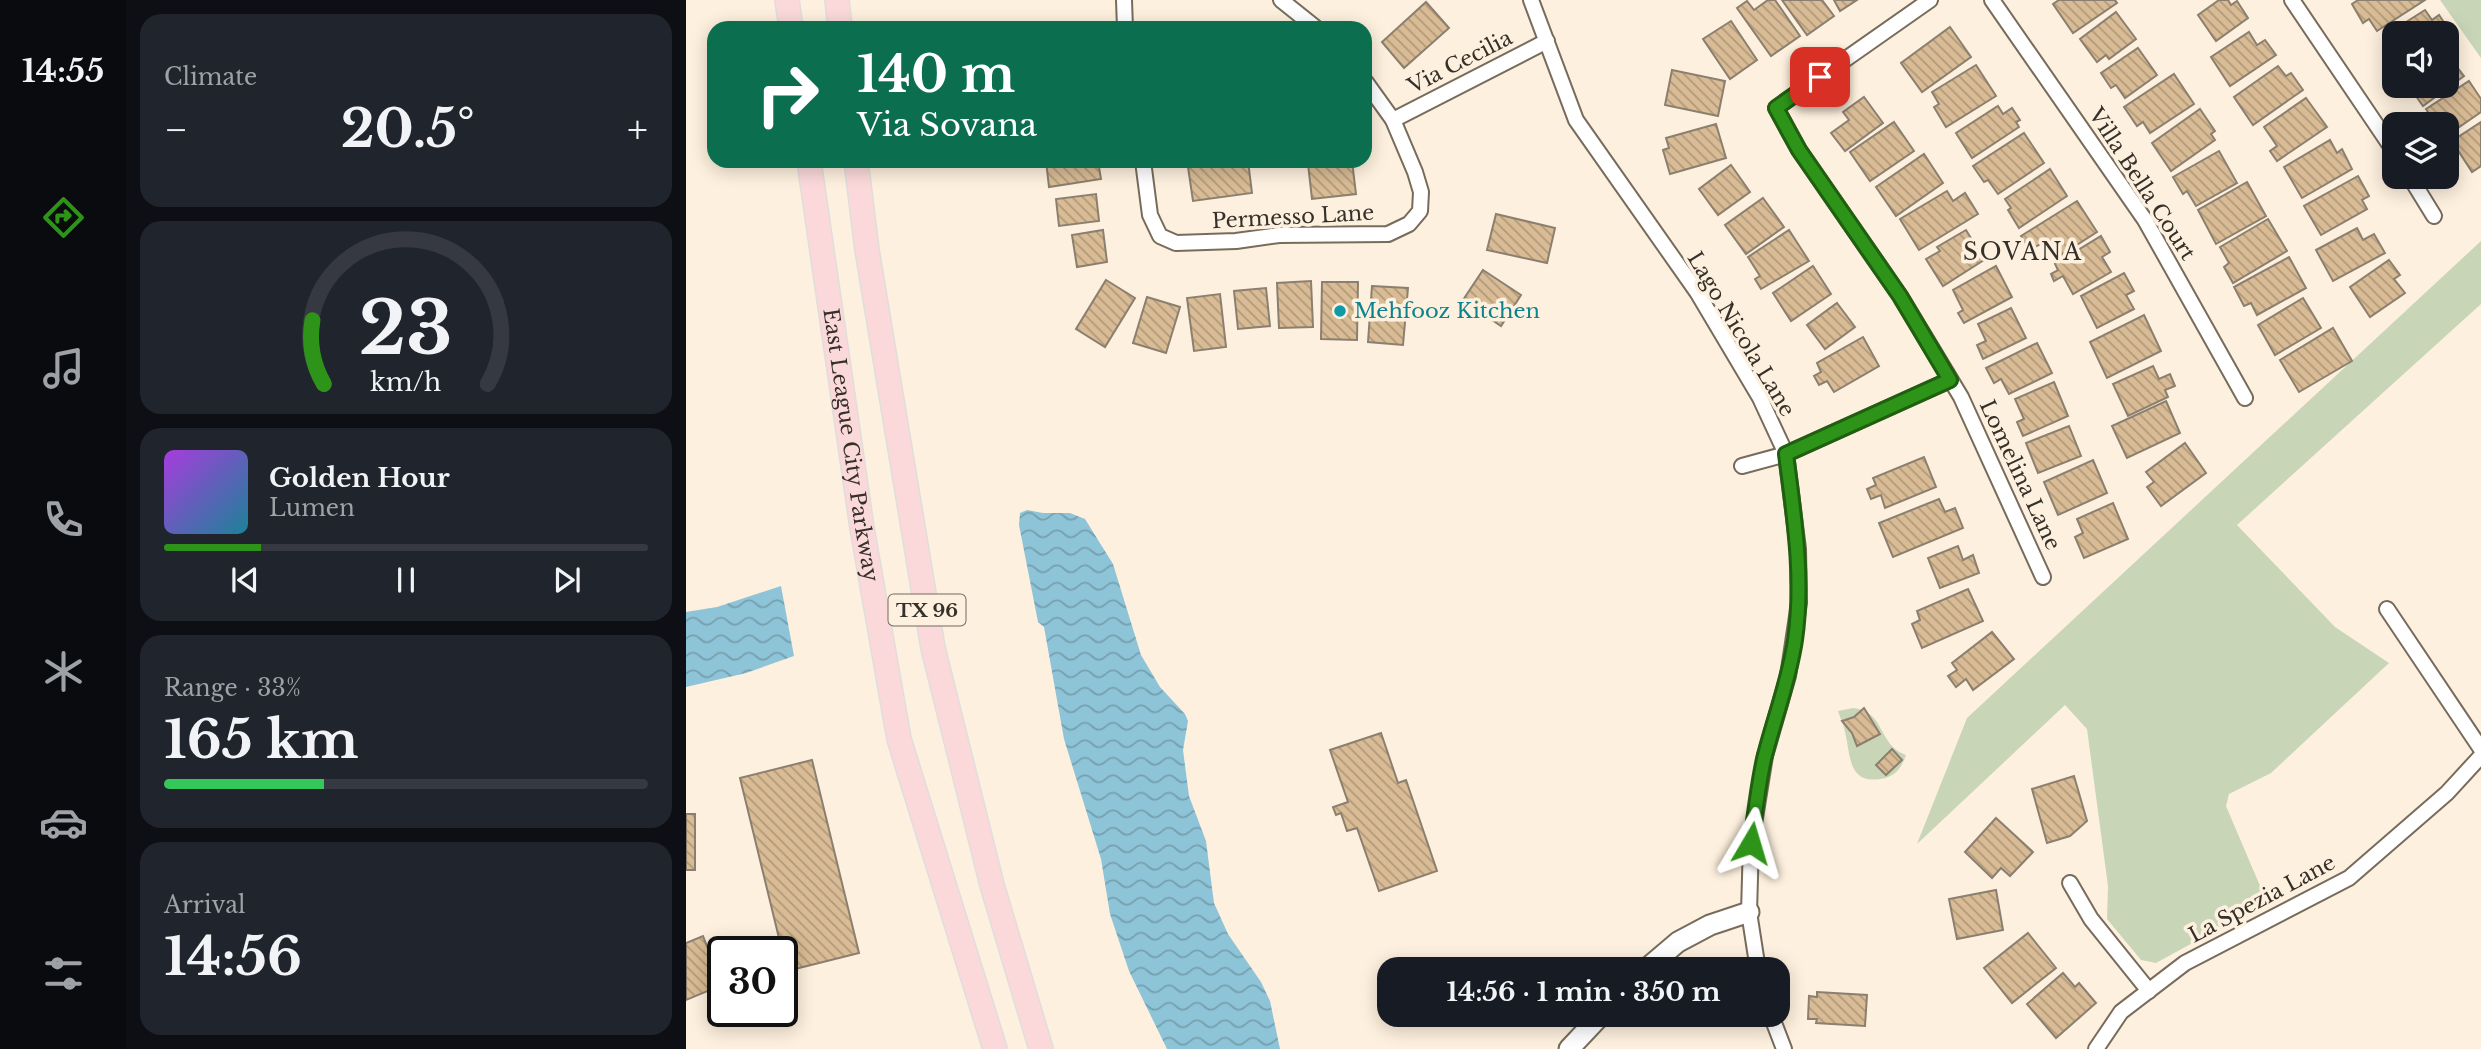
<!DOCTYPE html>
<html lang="en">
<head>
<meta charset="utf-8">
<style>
  :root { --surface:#171b24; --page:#20242c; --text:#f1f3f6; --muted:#9ea1a6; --line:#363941; --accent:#2e9419 }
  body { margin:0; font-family:"Libre Baskerville",serif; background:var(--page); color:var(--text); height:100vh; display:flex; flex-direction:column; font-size:26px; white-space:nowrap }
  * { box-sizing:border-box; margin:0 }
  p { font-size:23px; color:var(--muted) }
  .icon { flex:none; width:38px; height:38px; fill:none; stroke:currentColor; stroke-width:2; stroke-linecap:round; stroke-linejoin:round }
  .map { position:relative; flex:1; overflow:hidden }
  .sheet { display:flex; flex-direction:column; gap:14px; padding:14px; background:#0d0f14; width:560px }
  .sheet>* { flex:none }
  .hud { position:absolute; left:21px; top:21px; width:665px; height:147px; border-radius:21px; box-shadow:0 4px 18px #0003; background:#0b6e4f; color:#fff; overflow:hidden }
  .fabs { position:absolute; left:1696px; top:21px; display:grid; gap:14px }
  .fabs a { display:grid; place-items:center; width:77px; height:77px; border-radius:14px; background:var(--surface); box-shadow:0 4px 18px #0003; font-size:35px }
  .speed { position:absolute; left:21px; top:936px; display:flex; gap:14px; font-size:35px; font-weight:700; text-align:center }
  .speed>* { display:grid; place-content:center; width:91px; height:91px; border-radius:50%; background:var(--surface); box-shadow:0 4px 18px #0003; line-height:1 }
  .speed .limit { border:4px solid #111; border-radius:10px; background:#fff; color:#111 }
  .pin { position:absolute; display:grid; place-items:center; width:60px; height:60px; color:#fff; margin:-30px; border-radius:14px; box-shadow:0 4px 10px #0006 }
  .me { position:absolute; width:77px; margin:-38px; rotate:7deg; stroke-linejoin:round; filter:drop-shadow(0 0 5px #0008) }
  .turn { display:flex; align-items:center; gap:24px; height:147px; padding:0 35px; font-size:32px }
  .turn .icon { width:91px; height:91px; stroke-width:2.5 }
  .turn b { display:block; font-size:49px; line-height:60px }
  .big { font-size:52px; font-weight:700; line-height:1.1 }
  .sheet .widget { flex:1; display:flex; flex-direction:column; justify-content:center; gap:10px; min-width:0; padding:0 24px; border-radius:21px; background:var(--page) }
  .sheet .dial { align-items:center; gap:0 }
  .dial svg { height:182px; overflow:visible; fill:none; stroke:var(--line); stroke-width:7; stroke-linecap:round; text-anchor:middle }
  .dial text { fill:var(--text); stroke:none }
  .song { display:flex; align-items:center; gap:21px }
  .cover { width:84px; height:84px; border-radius:10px; background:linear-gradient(135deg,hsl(280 70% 55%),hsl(190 70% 35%)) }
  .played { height:7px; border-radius:4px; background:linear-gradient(90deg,var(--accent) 20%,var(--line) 20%) }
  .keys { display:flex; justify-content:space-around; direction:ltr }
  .heat { display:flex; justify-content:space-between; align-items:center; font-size:38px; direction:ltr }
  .charge { height:10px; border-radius:5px; background:linear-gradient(90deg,#34c759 33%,var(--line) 0) }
  .trip { position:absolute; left:691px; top:957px; width:413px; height:70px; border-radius:21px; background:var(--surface); box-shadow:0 4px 18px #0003; font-weight:700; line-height:70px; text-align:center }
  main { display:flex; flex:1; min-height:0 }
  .tab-bar { display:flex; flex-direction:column; width:126px; justify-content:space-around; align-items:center; background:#090b0e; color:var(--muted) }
  .tab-bar .icon { width:49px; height:49px }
  .tab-bar .on { color:var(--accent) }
  .tab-bar b { font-size:32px; color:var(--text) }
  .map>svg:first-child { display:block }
  .green { fill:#c8d6b7 }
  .water { fill:url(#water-waves) }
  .building { fill:url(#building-back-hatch); stroke:#8b7f6f; stroke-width:2 }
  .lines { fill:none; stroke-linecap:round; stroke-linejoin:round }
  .minor-casing { stroke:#776c5c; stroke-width:18 }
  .tertiary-casing { stroke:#776c5c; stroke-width:23 }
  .primary-casing { stroke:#dfdedd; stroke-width:26 }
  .minor { stroke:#fff; stroke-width:14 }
  .tertiary { stroke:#fff; stroke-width:19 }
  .primary { stroke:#fbd9da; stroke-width:23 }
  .route-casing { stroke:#1e6010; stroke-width:18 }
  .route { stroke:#2e9419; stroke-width:12 }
  .culture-dot { fill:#0f9aa8; stroke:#fef0de; stroke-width:2.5 }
  .labels { text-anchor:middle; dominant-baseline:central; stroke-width:7; stroke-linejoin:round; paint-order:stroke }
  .shield { fill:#fef0de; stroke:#716a5f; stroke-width:2 }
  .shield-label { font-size:19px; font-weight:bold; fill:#353029 }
  .street-label { font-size:21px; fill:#353029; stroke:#fef0de }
  .culture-label { font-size:21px; fill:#0d838f; stroke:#fef0de; text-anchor:start }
  .neighbourhood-label { font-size:23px; letter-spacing:2px; fill:#353029; stroke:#fef0de }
</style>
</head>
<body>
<main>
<nav class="tab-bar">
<b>14:55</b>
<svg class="icon on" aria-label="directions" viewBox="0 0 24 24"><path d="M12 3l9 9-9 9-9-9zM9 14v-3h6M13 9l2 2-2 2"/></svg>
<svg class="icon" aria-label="music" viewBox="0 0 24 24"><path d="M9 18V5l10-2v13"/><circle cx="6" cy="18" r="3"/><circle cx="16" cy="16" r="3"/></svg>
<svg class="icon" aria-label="phone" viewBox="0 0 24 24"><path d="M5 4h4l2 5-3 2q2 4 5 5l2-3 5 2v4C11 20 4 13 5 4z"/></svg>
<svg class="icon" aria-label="climate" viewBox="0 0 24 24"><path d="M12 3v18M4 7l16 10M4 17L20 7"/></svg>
<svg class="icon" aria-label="car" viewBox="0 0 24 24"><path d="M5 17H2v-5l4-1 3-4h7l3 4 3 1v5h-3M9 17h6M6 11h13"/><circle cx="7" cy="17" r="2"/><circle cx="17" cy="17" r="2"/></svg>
<svg class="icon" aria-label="filters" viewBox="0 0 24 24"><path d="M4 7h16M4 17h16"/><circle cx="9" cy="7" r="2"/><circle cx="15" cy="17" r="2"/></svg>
</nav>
<section class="sheet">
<div class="widget"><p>Climate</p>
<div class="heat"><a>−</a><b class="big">20.5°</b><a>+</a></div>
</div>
<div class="widget dial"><svg viewBox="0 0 100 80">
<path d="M14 69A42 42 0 1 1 86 69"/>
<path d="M14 69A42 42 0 0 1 9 41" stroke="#2e9419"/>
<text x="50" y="56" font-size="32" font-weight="700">23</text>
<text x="50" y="72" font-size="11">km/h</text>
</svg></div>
<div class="widget">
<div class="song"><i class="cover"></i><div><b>Golden Hour</b><p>Lumen</p></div></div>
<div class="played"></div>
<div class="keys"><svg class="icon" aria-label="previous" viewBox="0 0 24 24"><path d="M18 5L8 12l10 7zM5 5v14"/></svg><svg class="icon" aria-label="pause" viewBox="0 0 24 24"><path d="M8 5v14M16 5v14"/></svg><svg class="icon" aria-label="next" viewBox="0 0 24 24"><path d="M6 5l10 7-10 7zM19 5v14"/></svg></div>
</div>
<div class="widget"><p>Range · 33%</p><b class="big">165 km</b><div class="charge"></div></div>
<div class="widget"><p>Arrival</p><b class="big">14:56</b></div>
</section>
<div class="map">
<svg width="1795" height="1049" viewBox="0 0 1795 1049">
  <defs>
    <pattern id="water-waves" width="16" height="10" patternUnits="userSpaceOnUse" patternTransform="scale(1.75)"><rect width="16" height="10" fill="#8ec4d8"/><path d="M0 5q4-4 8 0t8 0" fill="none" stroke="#75a0af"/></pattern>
    <pattern id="building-back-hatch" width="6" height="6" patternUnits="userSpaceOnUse" patternTransform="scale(1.75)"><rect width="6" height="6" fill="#d9bc95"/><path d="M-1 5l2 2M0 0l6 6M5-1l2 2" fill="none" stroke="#b1997a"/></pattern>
  </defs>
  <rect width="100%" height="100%" fill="#fef0de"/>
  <g class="green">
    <path d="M1754,0H1795V58Z"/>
    <path d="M1795,241V304L1551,525L1649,627L1703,663L1585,773L1543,794L1540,806L1583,907L1521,935L1470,963L1455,960L1421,919L1422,886L1401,729L1379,705L1231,844L1281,718Z"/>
    <path d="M1167,708C1200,711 1191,745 1220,755C1216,766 1211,775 1199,778C1161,787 1165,755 1159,732C1158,725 1154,718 1152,711Z"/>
  </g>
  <g class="water">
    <path d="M341,510L357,513H384L399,519L427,564L455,655L474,687L499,714L502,721L497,750L503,796L520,841L528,903L542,934L575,982L584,1001L594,1049H481L443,971L424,914L415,859L378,739L358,627L352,622L333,525L334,513Z"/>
    <path d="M95,586L108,656L60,673L0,687V612L31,607Z"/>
  </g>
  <g class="building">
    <path d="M1082,0H1089L1114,36L1085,56L1051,8L1061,1L1068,10Z"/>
    <path d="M1096,0H1136L1148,16L1121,35Z"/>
    <path d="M1148,0H1171L1154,11Z"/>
    <path d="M1373,0H1429L1431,3L1387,33L1367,4Z"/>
    <path d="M1533,0H1542L1545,5L1551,1L1562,18L1530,41L1512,15Z"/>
    <path d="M1672,0H1739L1691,31L1683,19L1677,23L1666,4Z"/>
    <path d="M740,2L763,28L718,68L696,42Z"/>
    <path d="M1739,10L1746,20L1753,15L1765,33L1760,36V33H1708V62L1702,52L1706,49L1698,36Z"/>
    <path d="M1430,12L1450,39L1423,59L1420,55L1411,62L1394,39Z"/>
    <path d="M1045,21L1071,60L1044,79L1017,39Z"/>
    <path d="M1264,27L1285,57L1236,92L1215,63Z"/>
    <path d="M1563,32L1571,45L1579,40L1590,55L1544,86L1525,57Z"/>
    <path d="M1452,48L1471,75L1439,98L1430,85L1425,88L1415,73Z"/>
    <path d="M1760,53L1778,76L1737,106L1725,89L1729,86H1760Z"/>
    <path d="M1290,65L1310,96L1260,127L1248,107L1253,104L1246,92Z"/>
    <path d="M1592,66L1600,76L1605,73L1617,90L1567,125L1548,97Z"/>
    <path d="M986,70L1039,81L1032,116L979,105Z"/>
    <path d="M1488,74L1508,104L1464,133L1457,122L1451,126L1438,107Z"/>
    <path d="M1783,81L1795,99V112L1766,132L1755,114L1747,120L1740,109Z"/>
    <path d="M1178,97L1197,123L1159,151L1145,133L1163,120L1157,112Z"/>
    <path d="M1620,98L1641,127L1591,161L1584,151L1591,146L1578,127Z"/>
    <path d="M1312,106L1317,114L1326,108L1334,120L1330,122L1333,127L1286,158L1270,133Z"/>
    <path d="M1514,109L1529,131L1525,134L1529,140L1485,171L1466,143Z"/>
    <path d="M1208,122L1228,151L1184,181L1164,152Z"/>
    <path d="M1795,122V166L1786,172L1766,141Z"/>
    <path d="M1030,124L1040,158L984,174L977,150L983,148L980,138Z"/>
    <path d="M1338,133L1358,163L1312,194L1302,180L1298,182L1287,166Z"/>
    <path d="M1644,140L1651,153L1656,149L1666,169L1616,198L1598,167Z"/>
    <path d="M1533,151L1551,183L1510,206L1501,191L1497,194L1487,177Z"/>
    <path d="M1238,154L1257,183L1210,216L1190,187Z"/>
    <path d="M360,161H412L415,179L363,187Z"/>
    <path d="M547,161H562L566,193L507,201L502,167Z"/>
    <path d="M648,161H666L670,194L626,199L622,164Z"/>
    <path d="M1045,165L1064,192L1032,215L1013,189Z"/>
    <path d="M1364,169L1381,196L1333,228L1322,210L1325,208L1319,199Z"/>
    <path d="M1672,176L1683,196L1676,200L1681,209L1635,235L1618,206Z"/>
    <path d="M1561,182L1580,216L1530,244L1512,210Z"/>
    <path d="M1261,191L1267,201L1279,193L1292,214L1233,250L1214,219Z"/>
    <path d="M410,194L413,221L373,226L370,199Z"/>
    <path d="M1077,198L1098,227L1060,254L1039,225Z"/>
    <path d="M1391,201L1411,232L1369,259L1358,242L1344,250L1335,236Z"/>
    <path d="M810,214L869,228L861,263L801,250Z"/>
    <path d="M1582,219L1601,251L1547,283L1538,267L1543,263L1534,247Z"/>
    <path d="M1671,228L1677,240L1688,234L1699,253L1647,281L1630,250Z"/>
    <path d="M417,230L421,262L391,267L386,235Z"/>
    <path d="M1103,230L1123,261L1075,289L1069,279L1074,276L1062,257Z"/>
    <path d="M1280,230L1298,260L1257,286L1240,259L1254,251L1251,247Z"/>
    <path d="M1415,236L1424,252L1416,257L1425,272L1387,294L1377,276L1368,281L1365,274L1372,270L1369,264Z"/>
    <path d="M1603,257L1620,288L1571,315L1565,303L1558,306L1548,287Z"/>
    <path d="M1703,260L1714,275L1708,279L1719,293L1684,317L1664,287Z"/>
    <path d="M1127,266L1145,294L1105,321L1087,293Z"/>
    <path d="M1310,266L1326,297L1278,323L1272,313L1277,310L1267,290Z"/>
    <path d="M797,270L835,295L815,326L777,300Z"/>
    <path d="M1438,273L1448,291L1440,295L1448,309L1411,328L1395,296Z"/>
    <path d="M420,280L449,298L419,347L390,329Z"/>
    <path d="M625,281L627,327L593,328L591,283Z"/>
    <path d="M636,282H672L671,340L635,339Z"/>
    <path d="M686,286L722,288L717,345L682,342Z"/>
    <path d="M580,288L584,326L552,329L548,291Z"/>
    <path d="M534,294L540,347L508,351L501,298Z"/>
    <path d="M461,297L494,307L480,353L447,343Z"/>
    <path d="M1617,298L1635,328L1589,355L1572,325Z"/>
    <path d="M1151,303L1169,327L1139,349L1121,325Z"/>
    <path d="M1325,308L1340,338L1297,359L1291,345L1300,341L1292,324Z"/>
    <path d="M1458,315L1475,351L1421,378L1404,342Z"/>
    <path d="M1647,328L1666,361L1613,392L1594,360Z"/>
    <path d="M1177,337L1193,366L1148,392L1141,381L1133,385L1128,376L1135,372L1131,363Z"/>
    <path d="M1351,343L1366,373L1323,394L1315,379L1308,383L1300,368Z"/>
    <path d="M1467,366L1473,379L1484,374L1489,386L1479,390L1482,397L1442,416L1427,384Z"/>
    <path d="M1368,382L1382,416L1337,436L1331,422L1338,419L1329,399Z"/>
    <path d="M1480,401L1494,433L1441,458L1426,426Z"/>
    <path d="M1383,426L1395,456L1352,473L1340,443Z"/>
    <path d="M1499,443L1520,473L1475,506L1461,487L1468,482L1460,472Z"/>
    <path d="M1238,457L1250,487L1199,508L1195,495L1185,499L1181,489L1190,485L1187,478Z"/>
    <path d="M1407,460L1421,493L1372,515L1358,482Z"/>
    <path d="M1253,499L1259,512L1269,508L1277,528L1207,557L1193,523Z"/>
    <path d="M1427,503L1442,539L1398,558L1389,537L1397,533L1391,519Z"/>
    <path d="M1272,546L1277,560L1287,555L1293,573L1254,588L1242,558Z"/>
    <path d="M1282,589L1297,621L1236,648L1226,624L1234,620L1231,611Z"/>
    <path d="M1306,632L1328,659L1287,690L1280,679L1270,687L1262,676L1271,670L1266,663Z"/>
    <path d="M1178,708L1194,734L1171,746L1166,733L1156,721L1168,717Z"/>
    <path d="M695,733L712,783L720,780L751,871L693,891L671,828L661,831L655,813L650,815L647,807L662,802L644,750Z"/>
    <path d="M1206,749L1216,760L1200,775L1190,765Z"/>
    <path d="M126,760L173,953L101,971L54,778Z"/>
    <path d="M1388,776L1401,821L1384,836L1361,843L1346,789Z"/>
    <rect x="0" y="814" width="9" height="56"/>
    <path d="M1310,818L1347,852L1324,876L1315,868L1306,878L1279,852Z"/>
    <path d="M1310,890L1317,930L1271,939L1263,899Z"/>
    <path d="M1342,933L1370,968L1326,1003L1298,968Z"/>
    <path d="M17,936L36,985L0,1000V943Z"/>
    <path d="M1377,973L1389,987L1393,983L1410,1003L1370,1038L1341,1004Z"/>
    <path d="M1131,992L1181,995L1179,1026L1130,1023L1131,1019H1122L1123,996L1131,997Z"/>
  </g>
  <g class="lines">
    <defs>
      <g id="minor">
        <path d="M438,0L439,28"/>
        <path d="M595,0L630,28"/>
        <path d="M845,0L890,120L1011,292L1074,398L1100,454L1112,549L1113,603L1102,676L1079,756L1065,843L1063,912L1072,970"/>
        <path d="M1244,0L1090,108L1113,150L1214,296L1275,397L1357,577"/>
        <path d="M1306,0L1459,220L1559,398"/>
        <path d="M1606,0L1708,151"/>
        <path d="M707,120L861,41"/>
        <path d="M457,161L464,215L474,236L490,243L550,241L593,235L702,234L723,224L734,211L735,192L729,172L707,120L679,81"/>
        <path d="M1724,177L1748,216"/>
        <path d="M1056,466L1100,454L1264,380"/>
        <path d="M1701,609L1795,749"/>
        <path d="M1384,883L1405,919L1463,991"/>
        <path d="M1085,1015L1098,1049"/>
        <path d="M1410,1049L1435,1012L1499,963L1663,878L1761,793L1795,756"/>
      </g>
      <g id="tertiary">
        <path d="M959,970L992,942L1024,925L1063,912"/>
        <path d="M883,1049L915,1015"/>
      </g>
      <g id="primary">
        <path d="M101,0L105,28"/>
        <path d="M151,0L154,28"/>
        <path id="s1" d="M123,161L176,528L213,739L309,1049"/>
        <path d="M170,161L181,250L247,648L306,885L355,1049"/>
      </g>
    </defs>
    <use href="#minor" class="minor-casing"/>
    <use href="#tertiary" class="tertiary-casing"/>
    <use href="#primary" class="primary-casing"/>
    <use href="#minor" class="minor"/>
    <use href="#tertiary" class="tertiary"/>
    <use href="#primary" class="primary"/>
  </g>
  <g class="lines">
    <defs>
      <path id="route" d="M1065,843C1069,815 1072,786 1078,759C1088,719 1103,681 1109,640C1118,578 1108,516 1100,454L1264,380L1214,296L1113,150L1090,108L1134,77"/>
    </defs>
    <use href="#route" class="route-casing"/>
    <use href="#route" class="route"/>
  </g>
  <circle class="culture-dot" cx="654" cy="311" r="7"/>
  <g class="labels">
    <rect class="shield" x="202.5" y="594.5" width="77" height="31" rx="5"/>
    <g class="shield-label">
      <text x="241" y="610">TX 96</text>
    </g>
    <g class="street-label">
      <text transform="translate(774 62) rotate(-27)">Via Cecilia</text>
      <text transform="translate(1456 184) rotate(57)">Villa Bella Court</text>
      <text transform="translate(607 217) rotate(-3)">Permesso Lane</text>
      <text transform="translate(1055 334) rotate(59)">Lago Nicola Lane</text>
      <text stroke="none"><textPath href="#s1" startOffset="287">East League City Parkway</textPath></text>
      <text transform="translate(1334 475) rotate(65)">Lomelina Lane</text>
      <text transform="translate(1576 899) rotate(-28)">La Spezia Lane</text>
    </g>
    <g class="culture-label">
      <text x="668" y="311">Mehfooz Kitchen</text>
    </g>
    <g class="neighbourhood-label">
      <text x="1337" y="252">SOVANA</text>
    </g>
  </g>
</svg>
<div class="fabs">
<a><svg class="icon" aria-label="sound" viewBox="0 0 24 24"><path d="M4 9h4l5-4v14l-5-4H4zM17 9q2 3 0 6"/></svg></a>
<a><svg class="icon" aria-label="layers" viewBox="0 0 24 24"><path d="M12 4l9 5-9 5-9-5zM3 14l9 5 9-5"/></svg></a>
</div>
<div class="speed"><div class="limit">30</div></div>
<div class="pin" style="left:1134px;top:77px;background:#d93025"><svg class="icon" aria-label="arrive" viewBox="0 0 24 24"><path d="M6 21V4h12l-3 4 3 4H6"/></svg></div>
<svg class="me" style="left:1065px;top:843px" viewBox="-20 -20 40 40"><path d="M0-17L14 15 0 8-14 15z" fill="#2e9419" stroke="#fff" stroke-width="4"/></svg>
<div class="trip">14:56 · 1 min · 350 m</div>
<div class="hud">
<div class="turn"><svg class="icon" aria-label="right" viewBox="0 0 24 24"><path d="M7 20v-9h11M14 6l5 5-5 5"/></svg><div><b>140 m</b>Via Sovana</div></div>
</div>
</div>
</main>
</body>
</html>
